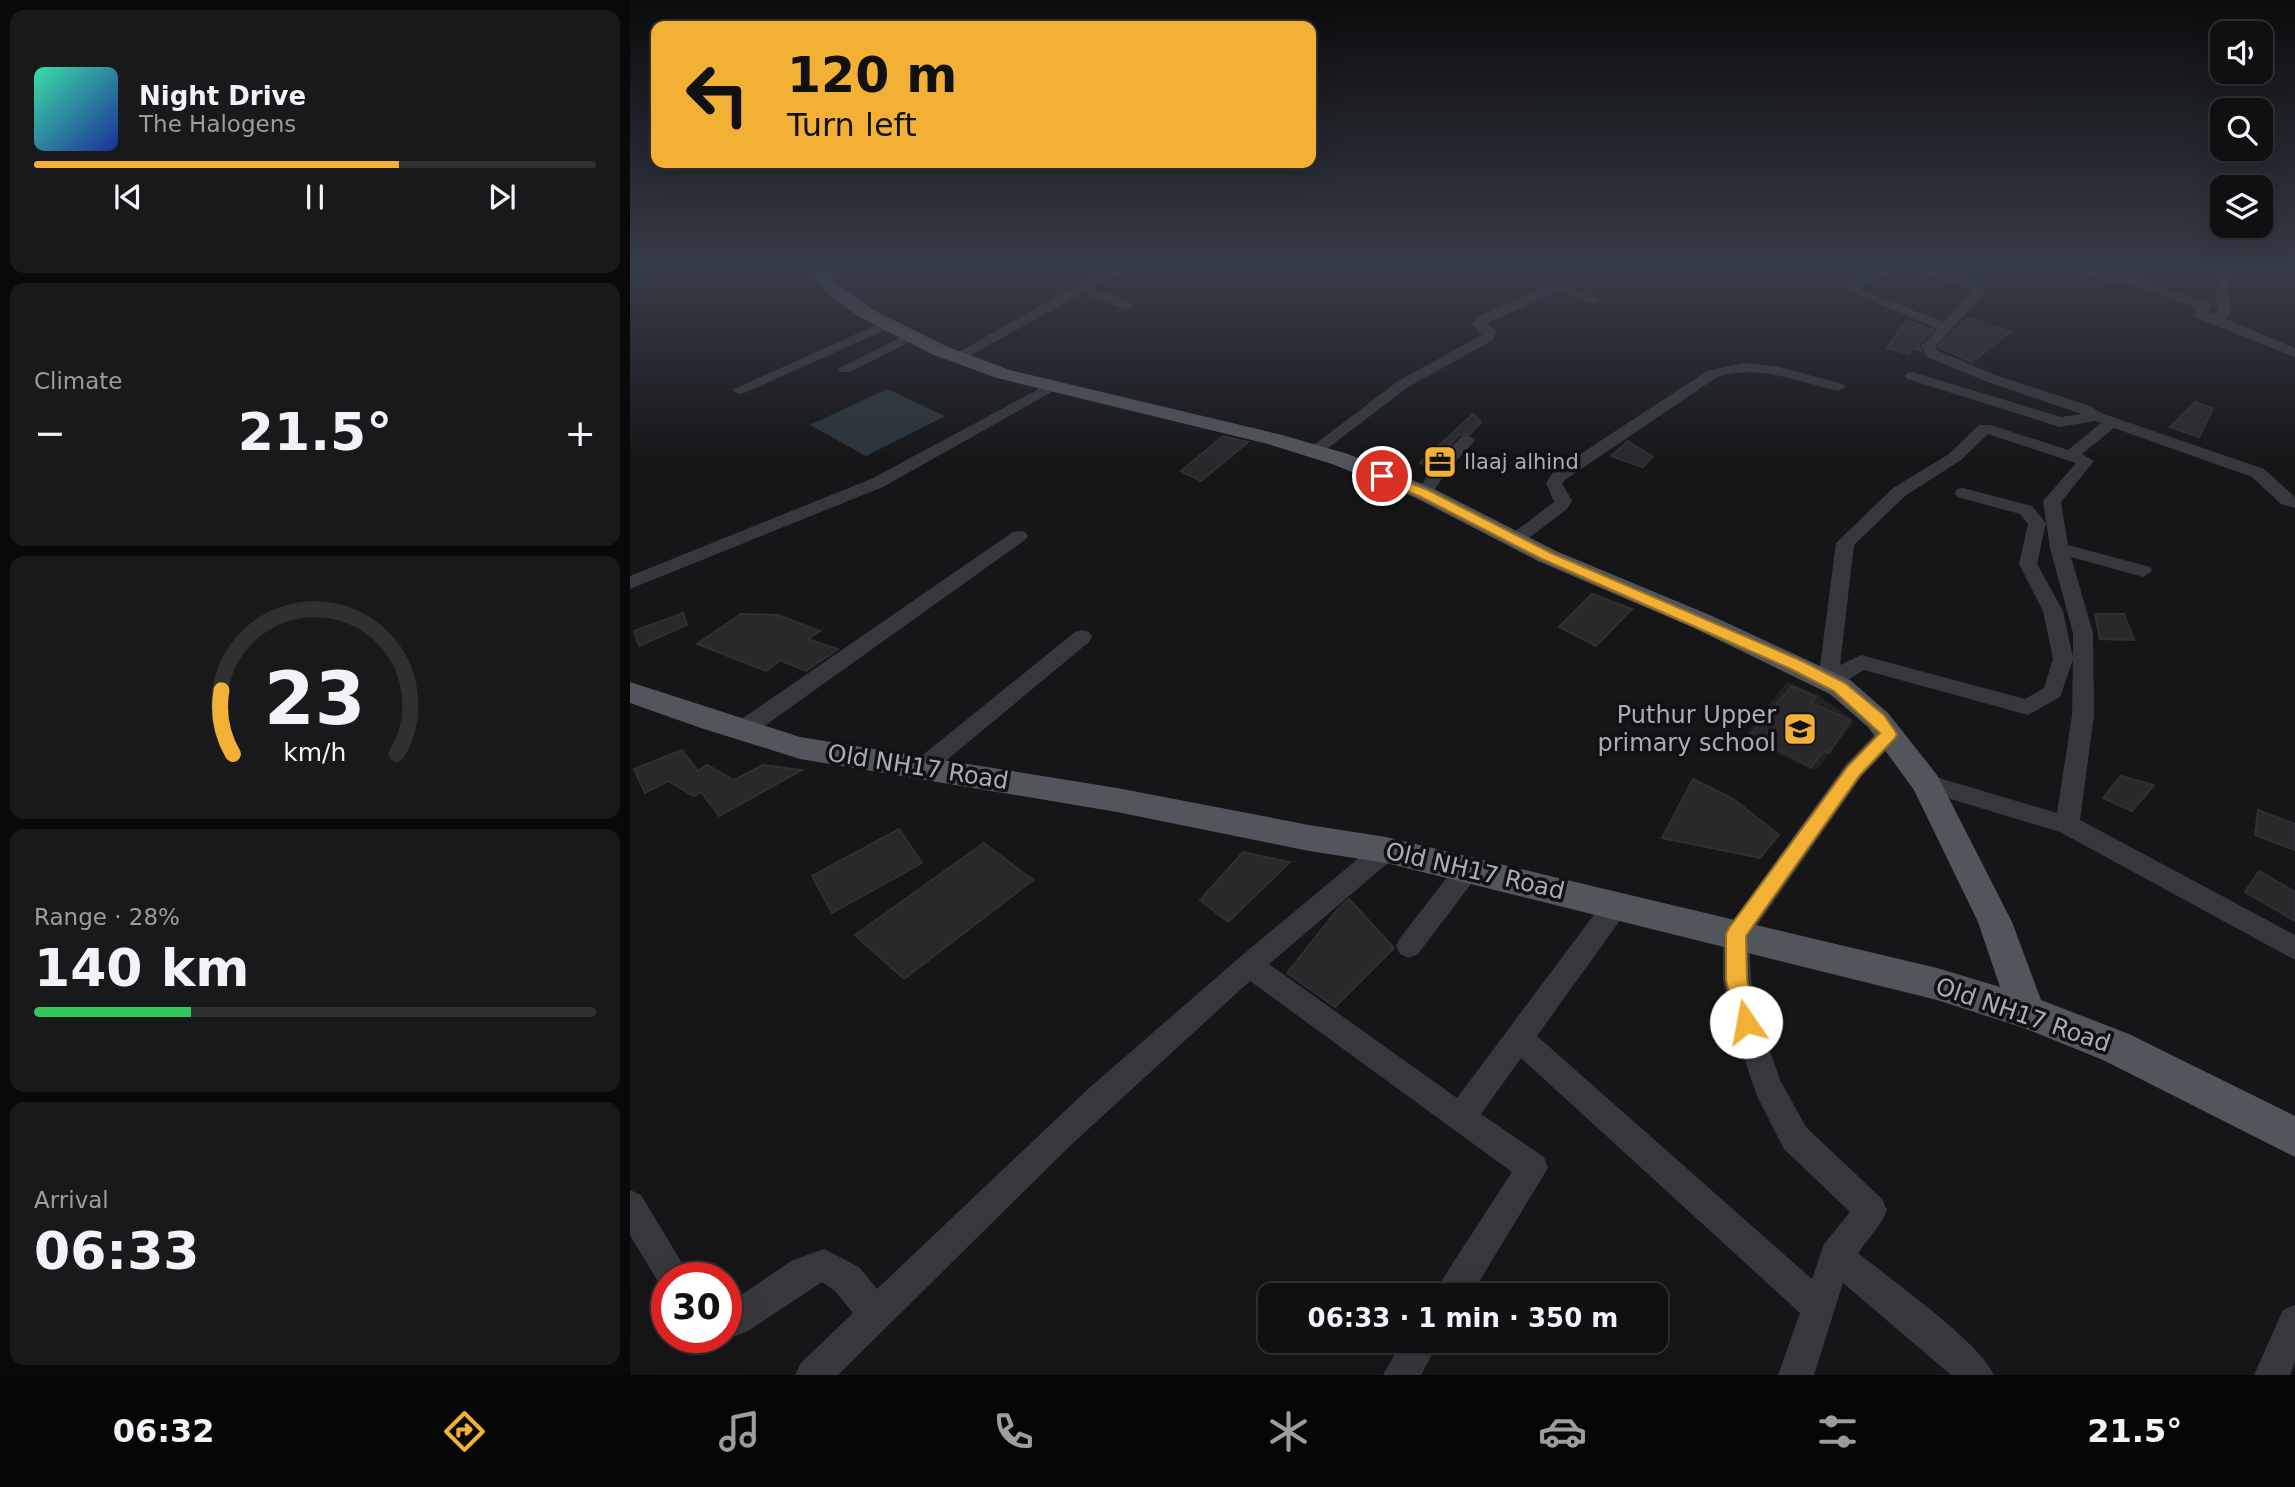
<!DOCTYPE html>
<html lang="en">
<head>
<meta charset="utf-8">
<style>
  :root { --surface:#101012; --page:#19191b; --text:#f1f3f6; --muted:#9c9d9f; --line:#303032; --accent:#f2b134 }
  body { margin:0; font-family:"DejaVu Sans",sans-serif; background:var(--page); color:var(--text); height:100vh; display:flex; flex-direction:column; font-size:26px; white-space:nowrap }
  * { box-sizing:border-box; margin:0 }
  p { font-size:23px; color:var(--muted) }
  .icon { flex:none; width:38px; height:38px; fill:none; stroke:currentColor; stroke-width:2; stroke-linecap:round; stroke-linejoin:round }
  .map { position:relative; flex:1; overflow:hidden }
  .side { display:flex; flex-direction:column; gap:10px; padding:10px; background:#09090a; width:630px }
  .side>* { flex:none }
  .hud { position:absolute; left:21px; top:21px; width:665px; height:147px; border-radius:14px; box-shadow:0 7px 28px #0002,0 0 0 2px var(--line); background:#f2b134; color:#111; overflow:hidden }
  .fabs { position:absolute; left:1580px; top:21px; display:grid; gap:14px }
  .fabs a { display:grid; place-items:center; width:63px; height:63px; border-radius:14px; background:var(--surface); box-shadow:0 7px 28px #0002,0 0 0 2px var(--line); font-size:35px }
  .speed { position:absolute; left:21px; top:1262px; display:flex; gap:14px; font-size:35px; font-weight:700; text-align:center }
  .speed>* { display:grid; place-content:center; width:91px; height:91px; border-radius:50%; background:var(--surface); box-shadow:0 7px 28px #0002,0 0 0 2px var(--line); line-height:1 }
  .speed .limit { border:10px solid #d22; background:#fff; color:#111 }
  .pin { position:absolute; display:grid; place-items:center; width:60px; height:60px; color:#fff; margin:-30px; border:4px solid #fff; border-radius:50%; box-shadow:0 2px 7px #0007 }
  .me { position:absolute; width:77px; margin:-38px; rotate:348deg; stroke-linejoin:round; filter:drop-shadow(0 0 5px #0008) }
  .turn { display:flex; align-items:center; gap:24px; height:147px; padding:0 21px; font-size:32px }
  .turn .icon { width:91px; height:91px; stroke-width:2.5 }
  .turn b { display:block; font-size:49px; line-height:60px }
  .big { font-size:52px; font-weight:800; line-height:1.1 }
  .side .tile { flex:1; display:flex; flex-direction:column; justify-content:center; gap:10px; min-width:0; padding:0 24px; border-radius:14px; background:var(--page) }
  .side .dial { align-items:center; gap:0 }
  .dial svg { height:182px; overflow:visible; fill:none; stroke:var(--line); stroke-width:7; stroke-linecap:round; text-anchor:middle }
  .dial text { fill:var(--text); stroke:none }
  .song { display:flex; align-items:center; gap:21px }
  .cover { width:84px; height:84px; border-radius:10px; background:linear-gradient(135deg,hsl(160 70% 55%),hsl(230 70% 35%)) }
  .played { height:7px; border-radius:4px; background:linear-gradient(90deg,var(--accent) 65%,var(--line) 65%) }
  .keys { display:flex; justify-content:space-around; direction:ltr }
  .heat { display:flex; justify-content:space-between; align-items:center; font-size:38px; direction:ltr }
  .charge { height:10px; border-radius:5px; background:linear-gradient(90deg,#34c759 28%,var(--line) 0) }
  .trip { position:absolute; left:628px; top:1283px; width:410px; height:70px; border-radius:14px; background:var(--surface); box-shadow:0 7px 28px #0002,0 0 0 2px var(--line); font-weight:800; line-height:70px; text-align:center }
  .tab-bar { display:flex; height:112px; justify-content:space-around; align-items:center; background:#060607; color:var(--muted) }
  .tab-bar .icon { width:49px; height:49px }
  .tab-bar .current { color:var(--accent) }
  .tab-bar b { font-size:32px; color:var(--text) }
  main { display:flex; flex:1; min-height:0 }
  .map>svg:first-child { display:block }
  .built { fill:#222225 }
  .water { fill:#2c353c }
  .building { fill:#29292c; stroke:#303034; stroke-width:2 }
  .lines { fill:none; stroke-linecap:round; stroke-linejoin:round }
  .minor { fill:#37383d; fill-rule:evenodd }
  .major { fill:#53555c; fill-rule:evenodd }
  .route { fill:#f2b134; stroke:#9d7322; stroke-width:2 }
  .labels { text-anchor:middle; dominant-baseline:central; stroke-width:7; stroke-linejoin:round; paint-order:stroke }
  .far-poi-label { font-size:21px; fill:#a8adb8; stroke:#111113; text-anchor:start }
  .poi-label { font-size:24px; fill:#a8adb8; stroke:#111113; text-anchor:end }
  .street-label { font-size:24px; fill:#a8adb8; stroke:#111113 }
</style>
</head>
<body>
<main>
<section class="side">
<div class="tile">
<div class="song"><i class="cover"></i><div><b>Night Drive</b><p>The Halogens</p></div></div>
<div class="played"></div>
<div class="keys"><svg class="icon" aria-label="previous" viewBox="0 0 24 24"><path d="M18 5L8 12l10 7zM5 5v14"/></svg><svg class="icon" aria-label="pause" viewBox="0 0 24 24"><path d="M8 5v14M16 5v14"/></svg><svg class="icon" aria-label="next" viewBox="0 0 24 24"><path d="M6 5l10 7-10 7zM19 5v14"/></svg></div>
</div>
<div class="tile"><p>Climate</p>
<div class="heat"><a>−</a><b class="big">21.5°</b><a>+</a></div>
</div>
<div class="tile dial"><svg viewBox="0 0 100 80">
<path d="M14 69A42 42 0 1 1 86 69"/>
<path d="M14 69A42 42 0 0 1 9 41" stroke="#f2b134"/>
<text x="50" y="56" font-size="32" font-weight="700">23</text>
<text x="50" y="72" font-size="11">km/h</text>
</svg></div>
<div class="tile"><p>Range · 28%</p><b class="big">140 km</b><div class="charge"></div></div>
<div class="tile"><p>Arrival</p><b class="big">06:33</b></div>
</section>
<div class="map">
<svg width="1665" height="1375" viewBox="0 0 1665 1375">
  <rect width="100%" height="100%" fill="#161618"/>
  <path class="built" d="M1157,682L1188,695L1225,721L1188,768L1182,770L1114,737Z"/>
  <path class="water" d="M257,389L315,416L236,456L180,425Z"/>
  <g class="building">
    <path d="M1337,317L1380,332L1342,362L1308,347Z"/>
    <path d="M1276,320L1303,330L1289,344L1291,351L1283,348L1279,354L1257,348Z"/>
    <path d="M1565,402L1583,408L1569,437L1540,427Z"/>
    <path d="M843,414L851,422L840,434L829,435L801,466L790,463Z"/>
    <path d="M593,436L618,442L571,481L551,471Z"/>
    <path d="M998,441L1023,457L1013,467L981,456Z"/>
    <path d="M962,594L1002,609L966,646L929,627Z"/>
    <path d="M53,613L57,625L9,646L4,631Z"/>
    <path d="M111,614L148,615L190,631L178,639L208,649L176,671L150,660L136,671L67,644Z"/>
    <path d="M1465,614H1494L1504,640L1470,639Z"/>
    <path d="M1162,686L1186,697L1181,703L1220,720L1199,753L1193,751L1181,767L1120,735Z"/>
    <path d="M52,750L68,771L77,765L104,780L133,765L172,770L89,816L71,792L64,796L38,781L15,793L4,769Z"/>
    <path d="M1491,776L1524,785L1502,811L1473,798Z"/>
    <path d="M1063,779L1102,798L1149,835L1130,858L1032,838Z"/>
    <path d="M1628,810L1665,824V850L1625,835Z"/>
    <path d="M269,829L292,863L202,913L182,876Z"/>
    <path d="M354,843L403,880L274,979L225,935Z"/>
    <path d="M613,852L660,862L598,922L570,900Z"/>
    <path d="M1629,871L1665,892V921L1615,892Z"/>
    <path d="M719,899L764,948L705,1007L657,973L708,909Z"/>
  </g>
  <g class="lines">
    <g class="minor">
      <path d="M201,270H221L193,279L187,275Z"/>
      <path d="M484,270H499L463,288L503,303V309H493L453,293L332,360L327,361L320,357L447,285Z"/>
      <path d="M1248,270H1263L1230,289L1314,322L1342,290L1294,273L1292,270H1308L1353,285L1354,294L1305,347L1308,351L1365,375L1460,406L1471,413L1634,469L1665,497V508L1651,504L1622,477L1484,428L1452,454L1464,461L1431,502L1438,545L1520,567L1522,571L1513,577L1441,557L1463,633L1464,715L1450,820L1665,935V960L1430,832L1288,789L1285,783L1288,777L1296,774L1427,813L1442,715L1443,660L1430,697L1398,715L1234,670C1221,677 1206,691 1191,686L1188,681L1206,543L1263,488L1319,454L1349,425H1361L1438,450L1471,423L1465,421L1430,427L1277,379L1275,376L1277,373L1282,372L1431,417L1452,414L1355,381L1297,357L1291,346L1308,329L1219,291L1218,284ZM1358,434L1446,463L1413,501L1420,548L1443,633V657L1433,611L1407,564L1416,523L1402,506L1333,488L1327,489L1325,493L1327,497L1390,514L1398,524L1389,564L1413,611L1423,659L1414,688L1395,699L1231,655L1210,665L1224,545L1275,496L1331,460Z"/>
      <path d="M1442,270H1460L1488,277L1499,276L1580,303L1582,306L1578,313L1584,315L1588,308L1585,294L1592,270H1604L1597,294L1602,308L1596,319L1665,348V357L1566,318L1564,315L1568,308L1495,283L1488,285Z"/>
      <path d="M935,285L971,300L964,304L933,293H923L858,323L866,332L863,340L778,387L690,454L684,456L676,451L768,381L852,335L842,324L848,317L916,286Z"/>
      <path d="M257,320L264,324L262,327L114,393L109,394L102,390Z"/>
      <path d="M281,332L286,333V339L220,372H210L208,369Z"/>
      <path d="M1113,363L1145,366L1213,384L1215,387L1208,391C1167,381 1129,364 1087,377L935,480L932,483L942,501L937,509L891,544H879L876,540L879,536L924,502L916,483L923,472L1077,371Z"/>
      <path d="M422,382L429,386L427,389L253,487L0,589V576L241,479Z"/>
      <path d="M837,435L845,440L843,443L818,469L800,497H788L786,493L806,463L831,437Z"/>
      <path d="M389,531L395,532L398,536L395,540L119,737L111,739L103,737L100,731L103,725L383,532Z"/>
      <path d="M452,630L459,632L462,637L459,642L300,774L292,777L284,774L281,768L284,762L445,632Z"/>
      <path d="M1259,726L1267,728L1270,734L1267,740L1232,776L1119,937L1121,980L1130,1022L1150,1080L1176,1127L1252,1199L1257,1210L1252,1221L1228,1253C1260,1279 1350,1342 1364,1375H1321L1213,1283L1184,1375H1148L1170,1313L891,1058L851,1114L914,1157L918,1168L841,1295H805L810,1283L882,1172L620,981L442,1144L208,1375H165L171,1363L223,1313L205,1291L192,1282L118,1331L106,1336H96V1302H101L161,1261L194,1249L229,1267L247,1289L458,1089L610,957L747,843L756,840L765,843L768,850L765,857L639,964L827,1098L978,896L987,893L996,896L1000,904L996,912L907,1036L1182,1279L1194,1244L1220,1212L1154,1149L1127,1096L1102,1022L1093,980V934L1216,764L1251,728Z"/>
      <path d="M838,859L847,862L850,869L847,876L788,954L779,958L770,954L766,946L770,938L829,862Z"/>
      <path d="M0,1190L11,1195L61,1278H37V1291L33,1290L0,1235Z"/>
      <path d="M1665,1305V1362L1660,1375H1624L1653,1310Z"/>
      <path d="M773,1340H810L791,1375H753Z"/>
    </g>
    <path class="major" d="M182,270H198L210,287L245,311L318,347L380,370L652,435L718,454L802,488L926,551L1082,616L1220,680L1258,713L1307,775L1382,922L1411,1000L1499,1034L1665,1116V1157L1473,1060L1394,1028L1307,1000L756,863L679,851L487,812L170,759L71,728L0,703V682L170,737L487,788L679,825L756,837L1307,968L1370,987L1348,922L1284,790L1238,727L1200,694L1064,628L908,561L786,498L702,464L638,444L367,378L304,355L233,319L198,295Z"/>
  </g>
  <linearGradient id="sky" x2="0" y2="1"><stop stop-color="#0c0c0d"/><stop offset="0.58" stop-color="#363c48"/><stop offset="1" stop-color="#363c48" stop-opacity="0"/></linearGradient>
  <rect width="1665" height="462" fill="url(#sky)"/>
  <path class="route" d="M752,472L798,490L921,553L1172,661L1215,683L1254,715L1267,734L1265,738L1230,775L1116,936L1117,980L1126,1022L1123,1029L1116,1032L1108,1029L1096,980V934L1099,928L1218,766L1250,733L1204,691L1161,669L912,559L789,496L748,479V473Z"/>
  <defs>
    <symbol id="office-square" viewBox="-11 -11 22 22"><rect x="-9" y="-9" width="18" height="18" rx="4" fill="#f2b134" stroke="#111113"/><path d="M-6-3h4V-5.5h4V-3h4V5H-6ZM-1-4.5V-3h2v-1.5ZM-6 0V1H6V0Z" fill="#111"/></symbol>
    <symbol id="school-square" viewBox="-11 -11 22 22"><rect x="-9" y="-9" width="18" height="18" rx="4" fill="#f2b134" stroke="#111113"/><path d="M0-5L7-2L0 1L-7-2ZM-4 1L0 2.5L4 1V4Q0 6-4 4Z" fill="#111"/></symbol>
  </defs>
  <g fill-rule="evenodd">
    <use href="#office-square" x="791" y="443" width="38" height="38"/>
    <use href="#school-square" x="1151" y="710" width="38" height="38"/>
  </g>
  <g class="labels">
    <g class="far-poi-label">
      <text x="834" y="462">Ilaaj alhind</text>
    </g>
    <g class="poi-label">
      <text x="1146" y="715">Puthur Upper<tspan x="1146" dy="28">primary school</tspan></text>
    </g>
    <g class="street-label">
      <text transform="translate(288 767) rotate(9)">Old NH17 Road</text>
      <text transform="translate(845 871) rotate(13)">Old NH17 Road</text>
      <text transform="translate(1393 1015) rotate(19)">Old NH17 Road</text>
    </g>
  </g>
</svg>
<div class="fabs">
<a><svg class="icon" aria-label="sound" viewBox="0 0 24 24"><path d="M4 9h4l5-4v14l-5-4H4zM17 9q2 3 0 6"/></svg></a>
<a><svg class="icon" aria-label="search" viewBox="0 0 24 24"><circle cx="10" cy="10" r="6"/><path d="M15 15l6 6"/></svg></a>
<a><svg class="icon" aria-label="layers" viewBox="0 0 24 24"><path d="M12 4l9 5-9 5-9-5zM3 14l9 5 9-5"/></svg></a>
</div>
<div class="speed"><div class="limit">30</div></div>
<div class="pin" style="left:752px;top:476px;background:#d93025"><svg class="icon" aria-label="arrive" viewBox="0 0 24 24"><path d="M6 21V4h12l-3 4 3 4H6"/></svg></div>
<svg class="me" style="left:1116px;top:1022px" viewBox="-20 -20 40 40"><circle r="19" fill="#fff"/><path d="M0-13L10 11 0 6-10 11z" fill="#f2b134"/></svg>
<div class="trip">06:33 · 1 min · 350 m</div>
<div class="hud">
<div class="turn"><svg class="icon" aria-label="left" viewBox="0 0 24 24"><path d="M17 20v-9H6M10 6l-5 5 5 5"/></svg><div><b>120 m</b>Turn left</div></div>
</div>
</div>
</main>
<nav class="tab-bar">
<b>06:32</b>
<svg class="icon current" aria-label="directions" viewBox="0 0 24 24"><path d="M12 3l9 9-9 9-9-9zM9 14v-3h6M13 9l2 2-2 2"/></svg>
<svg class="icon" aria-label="music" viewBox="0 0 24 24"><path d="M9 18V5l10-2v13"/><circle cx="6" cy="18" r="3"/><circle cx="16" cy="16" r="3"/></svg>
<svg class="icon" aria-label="phone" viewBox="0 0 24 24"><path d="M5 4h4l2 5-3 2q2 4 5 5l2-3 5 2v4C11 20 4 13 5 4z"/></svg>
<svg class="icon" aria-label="climate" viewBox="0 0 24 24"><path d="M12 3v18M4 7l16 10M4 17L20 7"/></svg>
<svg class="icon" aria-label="car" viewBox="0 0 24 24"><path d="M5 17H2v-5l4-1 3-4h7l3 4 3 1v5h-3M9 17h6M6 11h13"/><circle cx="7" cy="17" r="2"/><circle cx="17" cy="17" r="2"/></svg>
<svg class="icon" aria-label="filters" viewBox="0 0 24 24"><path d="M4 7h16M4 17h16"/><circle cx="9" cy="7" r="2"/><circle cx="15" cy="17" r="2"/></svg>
<b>21.5°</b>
</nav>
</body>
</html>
